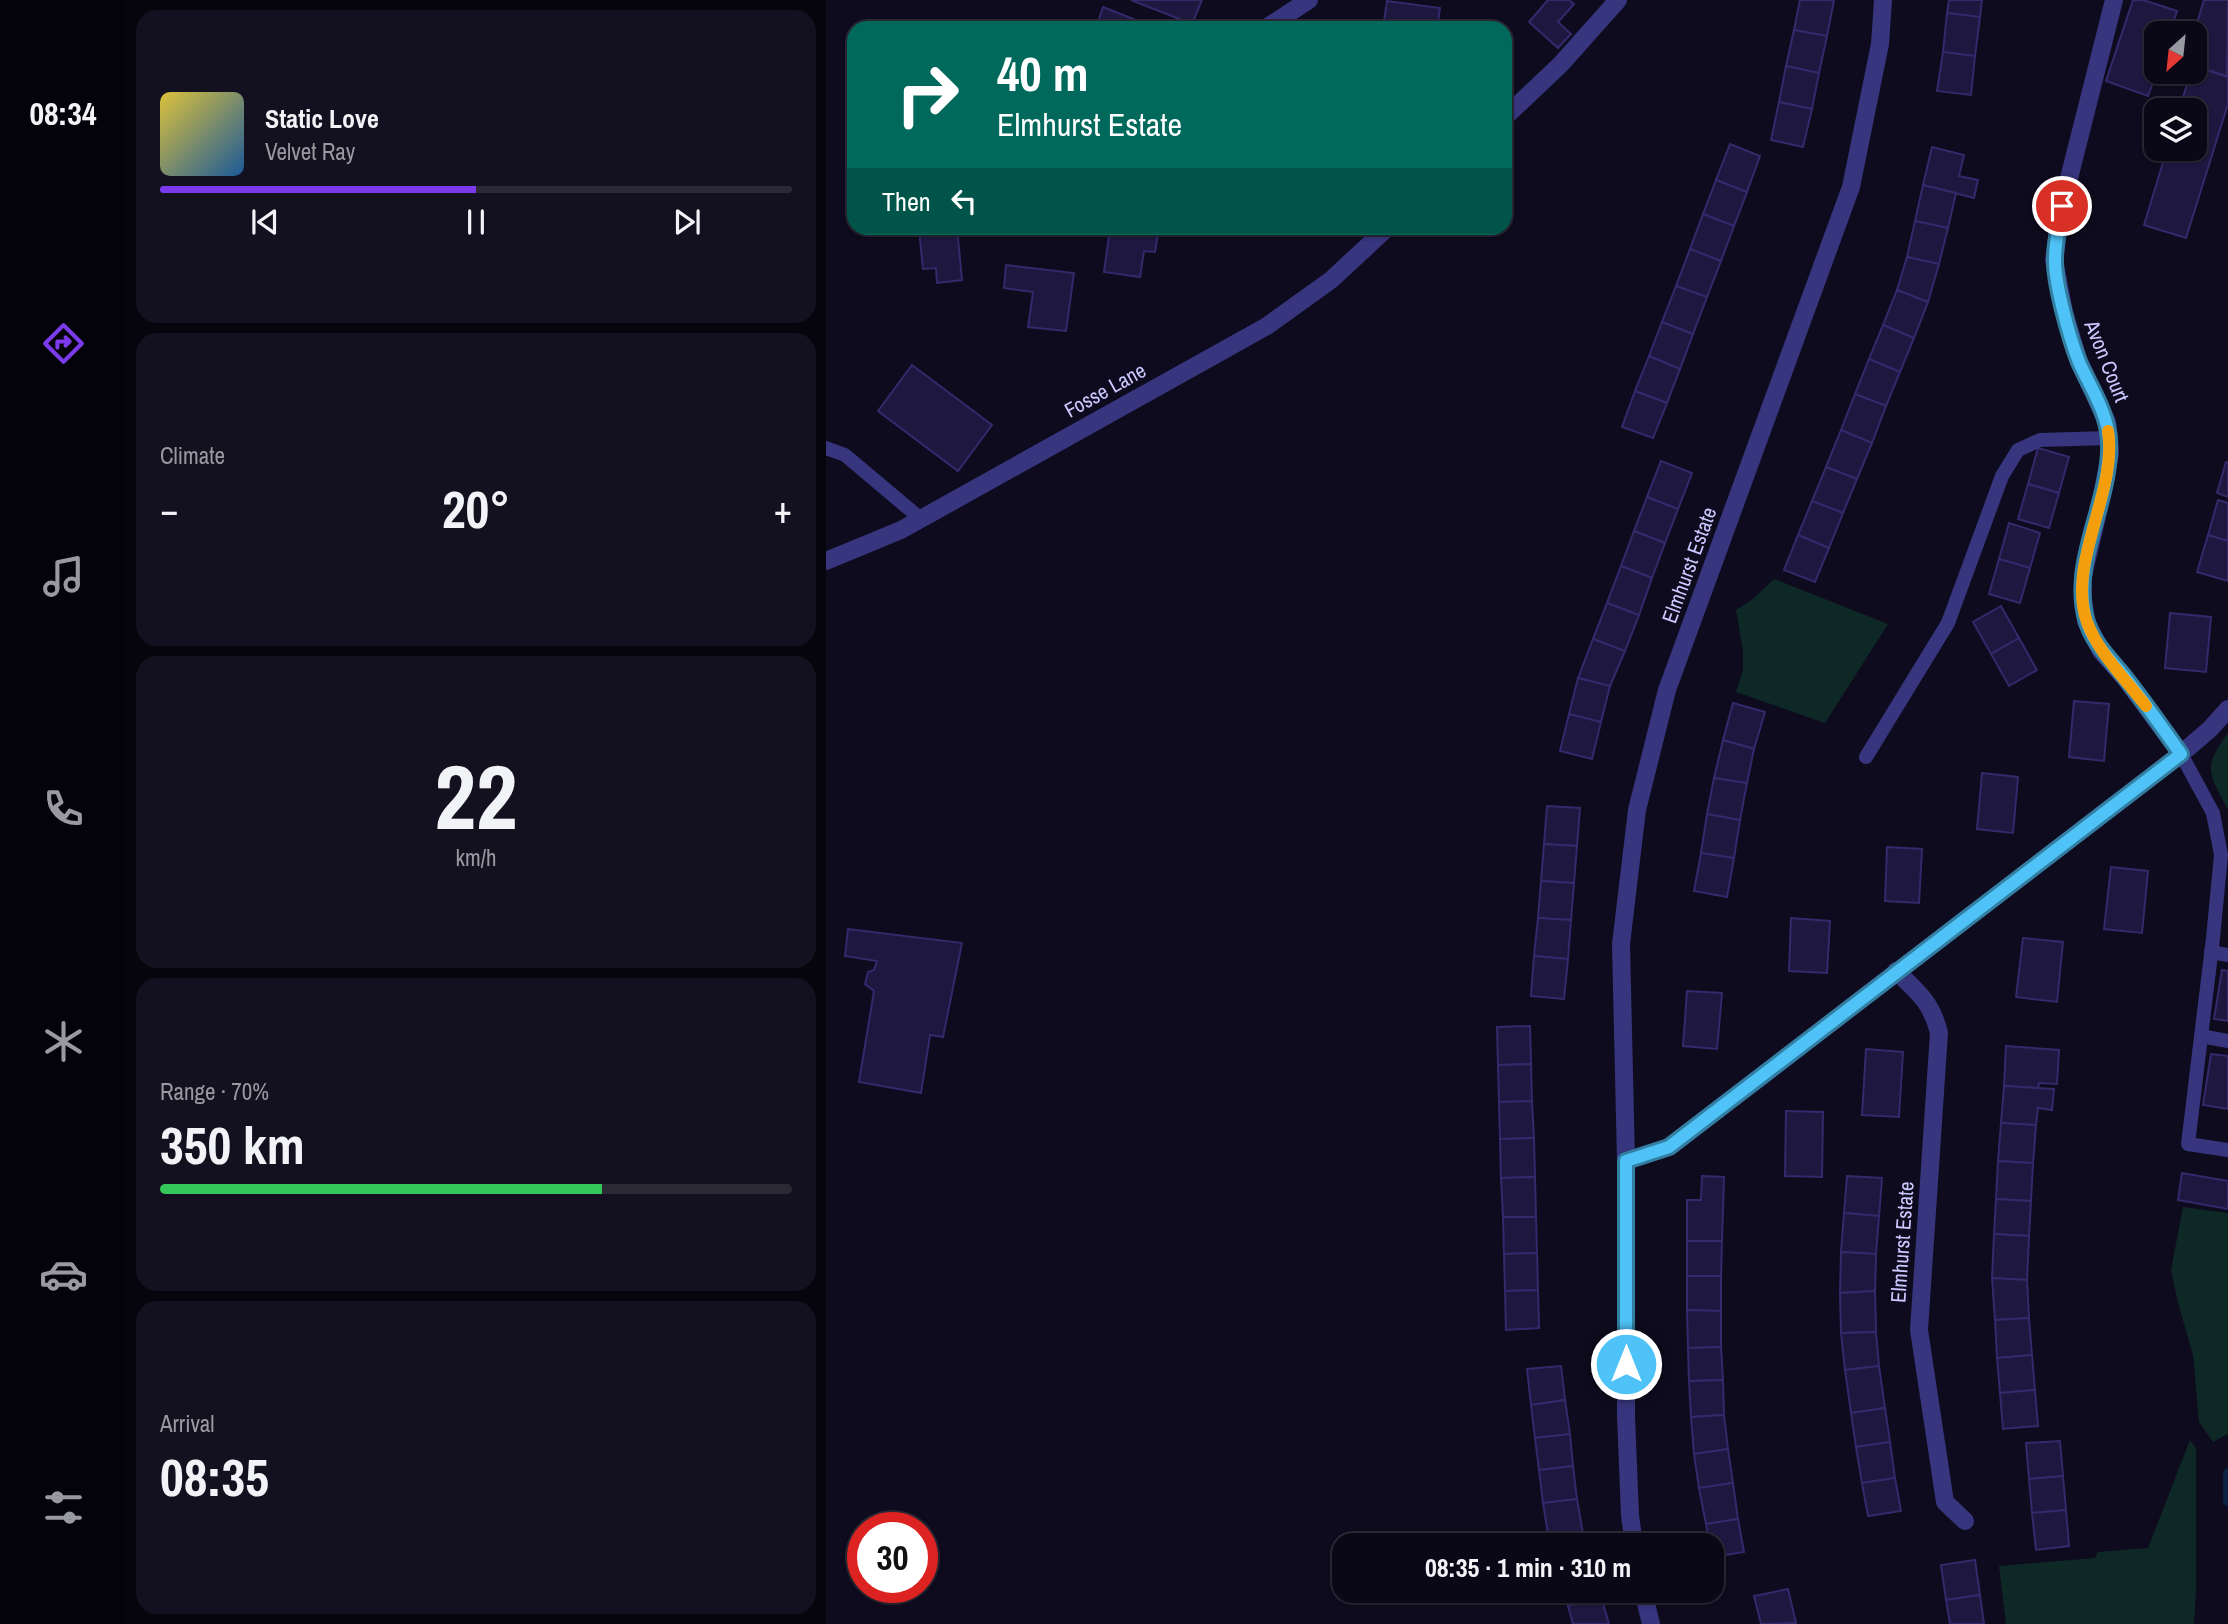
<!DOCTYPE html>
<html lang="en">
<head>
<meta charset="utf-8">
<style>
  :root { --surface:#0a0816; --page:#13111f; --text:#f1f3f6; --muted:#999aa1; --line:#2a2935; --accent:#7c3aed }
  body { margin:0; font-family:"Archivo Narrow",sans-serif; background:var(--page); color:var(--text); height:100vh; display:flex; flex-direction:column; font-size:26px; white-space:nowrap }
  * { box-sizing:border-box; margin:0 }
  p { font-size:23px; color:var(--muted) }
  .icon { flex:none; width:38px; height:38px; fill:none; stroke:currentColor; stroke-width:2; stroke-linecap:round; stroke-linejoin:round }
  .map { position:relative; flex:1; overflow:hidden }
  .panel { display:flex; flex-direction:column; gap:10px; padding:10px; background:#06040c; width:700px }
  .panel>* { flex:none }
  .guide { position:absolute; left:21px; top:21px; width:665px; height:214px; border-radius:21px; box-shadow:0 2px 5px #0004,0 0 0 2px var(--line); background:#00695c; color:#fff; overflow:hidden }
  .needle { width:46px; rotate:207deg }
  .fabs { position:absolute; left:1318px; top:21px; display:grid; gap:14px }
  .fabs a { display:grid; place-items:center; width:63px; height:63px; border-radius:14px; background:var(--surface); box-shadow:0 2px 5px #0004,0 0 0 2px var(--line); font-size:35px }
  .speed { position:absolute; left:21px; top:1512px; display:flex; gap:14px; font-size:35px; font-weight:700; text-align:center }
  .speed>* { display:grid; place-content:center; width:91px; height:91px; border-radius:50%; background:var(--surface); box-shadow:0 2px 5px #0004,0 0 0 2px var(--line); line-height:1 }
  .speed .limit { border:10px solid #d22; background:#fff; color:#111 }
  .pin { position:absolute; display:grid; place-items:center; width:60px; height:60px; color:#fff; margin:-30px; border:4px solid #fff; border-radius:50%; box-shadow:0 2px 7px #0007 }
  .me { position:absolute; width:77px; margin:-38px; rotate:0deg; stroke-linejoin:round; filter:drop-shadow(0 0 5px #0008) }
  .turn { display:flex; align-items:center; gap:24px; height:147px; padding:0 35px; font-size:32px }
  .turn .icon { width:91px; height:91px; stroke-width:2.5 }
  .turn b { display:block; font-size:49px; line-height:60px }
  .then { display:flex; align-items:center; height:66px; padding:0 35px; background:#0003; gap:14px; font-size:26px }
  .big { font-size:52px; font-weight:800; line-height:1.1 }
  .panel .tile { flex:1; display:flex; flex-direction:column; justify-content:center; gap:10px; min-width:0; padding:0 24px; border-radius:21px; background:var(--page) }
  .panel .dial { align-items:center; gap:0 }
  .dial b { font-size:91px; line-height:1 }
  .song { display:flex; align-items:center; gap:21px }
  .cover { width:84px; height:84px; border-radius:10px; background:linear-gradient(135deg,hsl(50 70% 55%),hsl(210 70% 35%)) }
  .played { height:7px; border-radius:4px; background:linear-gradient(90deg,var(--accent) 50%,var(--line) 50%) }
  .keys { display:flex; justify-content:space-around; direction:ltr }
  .heat { display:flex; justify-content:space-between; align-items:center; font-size:38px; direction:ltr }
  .charge { height:10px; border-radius:5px; background:linear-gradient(90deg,#34c759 70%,var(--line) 0) }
  .trip { position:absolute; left:506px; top:1533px; width:392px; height:70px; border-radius:21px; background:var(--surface); box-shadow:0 2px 5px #0004,0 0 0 2px var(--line); font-weight:800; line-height:70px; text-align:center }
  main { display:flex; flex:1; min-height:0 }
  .dock { display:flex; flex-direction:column; width:126px; justify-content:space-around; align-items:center; background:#040309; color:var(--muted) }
  .dock .icon { width:49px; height:49px }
  .dock .active { color:var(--accent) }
  .dock b { font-size:32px; color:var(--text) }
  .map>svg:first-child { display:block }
  .green { fill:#0e2826 }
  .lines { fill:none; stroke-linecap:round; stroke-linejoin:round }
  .stream { stroke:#0b2142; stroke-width:10 }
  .building { fill:#1e173f; stroke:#34296b; stroke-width:2 }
  .service { stroke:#36357d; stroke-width:14 }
  .minor { stroke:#36357d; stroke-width:18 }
  .route-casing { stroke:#337fa1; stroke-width:18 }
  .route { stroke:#4fc3f7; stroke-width:12 }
  .slow { stroke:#f59e0b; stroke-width:12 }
  .labels { text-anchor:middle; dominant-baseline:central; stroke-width:7; stroke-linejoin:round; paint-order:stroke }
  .street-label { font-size:21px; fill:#cdc8ff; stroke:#0e0b1e }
</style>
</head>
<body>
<main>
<nav class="dock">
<b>08:34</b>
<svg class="icon active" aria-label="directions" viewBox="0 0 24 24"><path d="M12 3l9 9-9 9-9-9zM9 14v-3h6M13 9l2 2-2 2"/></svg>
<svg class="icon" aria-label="music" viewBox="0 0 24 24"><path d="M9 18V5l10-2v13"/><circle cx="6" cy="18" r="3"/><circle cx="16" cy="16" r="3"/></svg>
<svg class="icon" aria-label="phone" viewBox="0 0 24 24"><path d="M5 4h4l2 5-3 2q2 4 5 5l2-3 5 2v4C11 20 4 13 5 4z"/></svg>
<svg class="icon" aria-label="climate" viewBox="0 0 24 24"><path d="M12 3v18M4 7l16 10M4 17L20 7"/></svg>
<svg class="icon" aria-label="car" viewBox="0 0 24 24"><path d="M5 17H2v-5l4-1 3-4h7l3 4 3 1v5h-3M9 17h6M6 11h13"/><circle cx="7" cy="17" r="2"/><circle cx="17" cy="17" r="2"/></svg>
<svg class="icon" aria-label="filters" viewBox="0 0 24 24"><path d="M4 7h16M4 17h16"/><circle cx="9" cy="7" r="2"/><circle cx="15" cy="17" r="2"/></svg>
</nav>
<section class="panel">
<div class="tile">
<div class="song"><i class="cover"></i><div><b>Static Love</b><p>Velvet Ray</p></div></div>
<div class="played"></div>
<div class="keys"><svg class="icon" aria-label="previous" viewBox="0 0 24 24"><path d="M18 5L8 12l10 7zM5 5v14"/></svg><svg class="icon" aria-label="pause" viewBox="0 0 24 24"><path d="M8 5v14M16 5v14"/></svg><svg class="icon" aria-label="next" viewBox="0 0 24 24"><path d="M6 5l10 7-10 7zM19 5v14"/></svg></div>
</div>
<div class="tile"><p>Climate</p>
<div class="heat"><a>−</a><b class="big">20°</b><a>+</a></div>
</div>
<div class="tile dial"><b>22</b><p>km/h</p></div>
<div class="tile"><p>Range · 70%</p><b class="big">350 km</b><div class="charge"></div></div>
<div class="tile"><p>Arrival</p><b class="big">08:35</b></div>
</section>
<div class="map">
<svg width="1402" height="1624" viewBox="0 0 1402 1624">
  <rect width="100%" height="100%" fill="#0e0b1e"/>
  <g class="green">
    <path d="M948,579L1062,624L999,723L910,692L917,670V651L910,610L927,599Z"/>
    <path d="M1402,733V810C1384,774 1375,769 1402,733Z"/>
    <path d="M1357,1207L1402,1213V1434L1387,1442L1373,1422L1367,1355L1352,1303L1345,1270Z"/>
    <path d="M1364,1440L1370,1448V1590L1368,1624H1180L1173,1566L1269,1558L1272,1552L1322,1548Z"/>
  </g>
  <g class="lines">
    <path class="stream" d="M1402,1473V1501"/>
  </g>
  <g class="building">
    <path d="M305,0H376L366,24Z"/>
    <path d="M722,0H743L748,4L732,22L745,34L732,48L703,22Z"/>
    <path d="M974,0H1008L1001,36L968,30Z"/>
    <path d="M1123,0H1156L1154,17L1121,13Z"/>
    <path d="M1307,0H1317L1351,11L1344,33H1330L1331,72L1322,96L1280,81Z"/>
    <path d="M1378,0H1402L1401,76L1368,66V33Z"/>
    <path d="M561,1L614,8L611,28H557Z"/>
    <path d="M277,7L315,22L313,28H270Z"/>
    <path d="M1121,13L1154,17L1149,56L1117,52Z"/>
    <path d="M968,30L1001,36L993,73L960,66Z"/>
    <path d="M1117,52L1149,56L1145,95L1111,91Z"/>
    <path d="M960,66L993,73L986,109L953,102Z"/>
    <path d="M1368,66L1402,77V104L1360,238L1318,225L1341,149H1368V110H1353L1365,72H1368Z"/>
    <path d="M953,102L986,109L977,147L945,140Z"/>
    <path d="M904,144L934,156L921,192L890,180Z"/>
    <path d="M1106,147L1138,155L1133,176L1152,180L1148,198L1097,185Z"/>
    <path d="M890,180L921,192L908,226L877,214Z"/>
    <path d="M1097,185L1130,193L1122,228L1089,221Z"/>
    <path d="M877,214L908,226L895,261L864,249Z"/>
    <path d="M1089,221L1122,228L1113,264L1081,257Z"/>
    <path d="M79,228H131L136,280L111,283L110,268L97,269L93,230L79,231Z"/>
    <path d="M284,228H333L329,252L318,251L314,277L278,272Z"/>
    <path d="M864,249L895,261L881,297L850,286Z"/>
    <path d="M1081,257L1113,264L1102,302L1071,290Z"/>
    <path d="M180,265L248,273L240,331L202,327L207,292L178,288Z"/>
    <path d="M850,286L881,297L867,334L836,322Z"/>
    <path d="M1071,290L1102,302L1088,338L1057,325Z"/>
    <path d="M836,322L867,334L854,369L823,356Z"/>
    <path d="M1057,325L1088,338L1074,372L1043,359Z"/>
    <path d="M823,356L854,369L841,403L809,391Z"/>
    <path d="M1043,359L1074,372L1060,406L1029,394Z"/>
    <path d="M86,365L166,425L132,471L52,411Z"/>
    <path d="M809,391L841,403L827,438L796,427Z"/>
    <path d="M1029,394L1060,406L1046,443L1015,430Z"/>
    <path d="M1015,430L1046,443L1031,479L1000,467Z"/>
    <path d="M1212,448L1243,457L1233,493L1202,484Z"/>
    <path d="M835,461L866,473L852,509L821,497Z"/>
    <path d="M1400,462H1402V497L1391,493Z"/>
    <path d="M1000,467L1031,479L1017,513L986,501Z"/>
    <path d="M1202,484L1233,493L1223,528L1192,519Z"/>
    <path d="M821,497L852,509L839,543L808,531Z"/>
    <path d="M1392,500L1402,503V541L1382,535Z"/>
    <path d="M986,501L1017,513L1003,548L972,535Z"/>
    <path d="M1183,523L1214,533L1204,568L1173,559Z"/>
    <path d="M808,531L839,543L826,578L795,566Z"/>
    <path d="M972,535L1003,548L989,582L958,570Z"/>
    <path d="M1382,535L1402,541V581L1371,572Z"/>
    <path d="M1173,559L1204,568L1194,603L1163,594Z"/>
    <path d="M795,566L826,578L813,615L781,603Z"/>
    <path d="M781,603L813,615L799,651L767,639Z"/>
    <path d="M1175,606L1193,638L1165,654L1147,622Z"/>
    <path d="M1344,613L1385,617L1380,672L1339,668Z"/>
    <path d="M1193,638L1211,670L1183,686L1165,654Z"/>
    <path d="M767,639L799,651L784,686L752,678Z"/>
    <path d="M752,678L784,686L775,722L743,714Z"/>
    <path d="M1248,701L1283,704L1278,761L1243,757Z"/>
    <path d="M907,703L939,712L928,749L897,740Z"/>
    <path d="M743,714L775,722L766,759L734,751Z"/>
    <path d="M897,740L928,749L921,783L888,778Z"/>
    <path d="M1156,773L1192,777L1187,833L1151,829Z"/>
    <path d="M888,778L921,783L914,820L881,814Z"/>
    <path d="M721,806L754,808L751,846L718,844Z"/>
    <path d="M881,814L914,820L908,858L875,853Z"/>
    <path d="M718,844L751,846L748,883L715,881Z"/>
    <path d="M1061,847L1096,849L1093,903L1059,901Z"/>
    <path d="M875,853L908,858L901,897L868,891Z"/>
    <path d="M1285,867L1322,871L1316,933L1278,929Z"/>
    <path d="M715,881L748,883L745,920L712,918Z"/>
    <path d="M712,918L745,920L742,959L708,956Z"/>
    <path d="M965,918L1004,921L1001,973L963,971Z"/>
    <path d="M22,929L136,943L117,1037L104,1035L95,1093L33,1082L48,991L39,984L42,972L48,970L51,961L19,956Z"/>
    <path d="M1197,938L1237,942L1231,1002L1190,997Z"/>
    <path d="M708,956L742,959L738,999L705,996Z"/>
    <path d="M1396,970L1402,971V1021L1388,1019Z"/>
    <path d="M861,991L896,993L891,1049L857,1046Z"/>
    <path d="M704,1026L705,1064L672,1065L671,1027Z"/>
    <path d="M1180,1046L1233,1050L1231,1084L1213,1083L1212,1088L1178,1086Z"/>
    <path d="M1040,1049L1077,1052L1073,1117L1036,1115Z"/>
    <path d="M1385,1054L1402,1056V1109L1377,1105Z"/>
    <path d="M705,1064L706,1101L673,1102L672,1065Z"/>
    <path d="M1178,1086L1228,1089L1226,1110L1212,1108L1210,1125L1175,1123Z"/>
    <path d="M706,1101L708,1138L674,1139L673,1102Z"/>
    <path d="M960,1111L997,1112L996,1177L959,1176Z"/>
    <path d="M1175,1123L1210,1125L1207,1163L1172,1161Z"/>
    <path d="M708,1138L709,1177L675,1178L674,1139Z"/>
    <path d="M1172,1161L1207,1163L1205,1201L1170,1199Z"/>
    <path d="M1356,1173L1402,1181V1209L1352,1200Z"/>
    <path d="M876,1176L898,1177L896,1241H861V1200H875Z"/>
    <path d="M1021,1176L1056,1178L1053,1216L1018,1213Z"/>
    <path d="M709,1177L710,1217H677L675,1178Z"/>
    <path d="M1170,1199L1205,1201L1203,1236L1168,1234Z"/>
    <path d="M1018,1213L1053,1216L1050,1254L1015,1252Z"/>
    <path d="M677,1217H710L711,1253L678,1254Z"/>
    <path d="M1168,1234L1203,1236L1201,1280L1166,1278Z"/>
    <path d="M861,1241H896L895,1276H861Z"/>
    <path d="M1015,1252L1050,1254L1049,1291L1014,1293Z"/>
    <path d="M711,1253L712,1290L679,1291L678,1254Z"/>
    <path d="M861,1276H895V1311L861,1310Z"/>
    <path d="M1166,1278L1201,1280L1203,1318L1169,1320Z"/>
    <path d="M712,1290L713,1328L680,1330L679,1291Z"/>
    <path d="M1049,1291L1050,1332L1015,1333L1014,1293Z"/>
    <path d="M861,1310L895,1311V1347L862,1348Z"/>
    <path d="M1203,1318L1206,1355L1171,1358L1169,1320Z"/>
    <path d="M1050,1332L1053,1366L1019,1370L1015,1333Z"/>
    <path d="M895,1347L897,1380L863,1381L862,1348Z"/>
    <path d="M1206,1355L1209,1390L1174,1393L1171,1358Z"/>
    <path d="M735,1366L739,1400L705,1405L701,1369Z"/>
    <path d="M1053,1366L1059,1408L1025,1413L1019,1370Z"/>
    <path d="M897,1380L898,1415L865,1417L863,1381Z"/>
    <path d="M1209,1390L1212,1426L1177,1429L1174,1393Z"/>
    <path d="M739,1400L744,1434L709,1438L705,1405Z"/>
    <path d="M1059,1408L1064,1442L1030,1447L1025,1413Z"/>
    <path d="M898,1415L902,1449L868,1454L865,1417Z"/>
    <path d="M744,1434L747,1466L713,1470L709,1438Z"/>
    <path d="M1234,1441L1237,1476L1203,1479L1200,1443Z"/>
    <path d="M1064,1442L1069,1478L1036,1483L1030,1447Z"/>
    <path d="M902,1449L907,1483L873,1488L868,1454Z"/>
    <path d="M747,1466L751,1499L717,1503L713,1470Z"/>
    <path d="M1237,1476L1240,1510L1206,1513L1203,1479Z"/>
    <path d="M1069,1478L1075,1511L1042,1516L1036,1483Z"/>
    <path d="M907,1483L912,1519L880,1524L873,1488Z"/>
    <path d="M751,1499L757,1534L723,1540L717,1503Z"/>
    <path d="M1240,1510L1243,1546L1210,1550L1206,1513Z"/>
    <path d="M912,1519L918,1552L886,1557V1545H883L880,1524Z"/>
    <path d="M757,1534L760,1545H724L723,1540Z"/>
    <path d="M1149,1560L1154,1595L1120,1600L1115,1565Z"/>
    <path d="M962,1589L970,1623L935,1624L928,1596Z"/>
    <path d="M737,1591H774L775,1597L742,1606Z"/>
    <path d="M1154,1595L1158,1624H1124L1120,1600Z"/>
    <path d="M775,1597L783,1624H747L742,1606Z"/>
  </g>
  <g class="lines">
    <g class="service">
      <path d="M0,448L19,455L95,519"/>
      <path d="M1355,754L1387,813L1395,855L1387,938L1362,1144L1402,1150"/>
      <path d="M1040,757L1122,623L1176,476L1192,450L1214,440L1283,438"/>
      <path d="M1385,952L1402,955"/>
      <path d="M1375,1036L1402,1041"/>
    </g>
    <g class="minor">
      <path d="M1288,0L1236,206L1228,260L1238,312L1252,359L1281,422L1283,438L1284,453L1277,491L1257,576V599L1260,621L1275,651L1299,678L1355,754"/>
      <path d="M440,28L483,0"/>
      <path d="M679,117L735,64L792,0"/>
      <path d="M0,561L75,530L441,326L505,280L561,228"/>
      <path d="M1070,971C1092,992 1106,1003 1113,1033L1093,1330L1119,1502L1139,1521"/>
      <path d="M800,1161L843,1147L1355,754L1384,729L1402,709"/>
      <path d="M808,1545L804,1515L800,1416V1161L795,944L811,810L841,690L1025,187L1054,44L1057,0"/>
      <path d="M817,1591L825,1624"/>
    </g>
  </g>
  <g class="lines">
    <defs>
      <path id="route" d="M800,1364V1161L843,1147L1355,754C1337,729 1320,704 1301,680C1286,660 1267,645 1260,619C1244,560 1286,500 1283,441C1282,413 1264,387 1253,362C1244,339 1228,283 1229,258C1229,241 1234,223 1236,206"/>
    </defs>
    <use href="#route" class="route-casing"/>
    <use href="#route" class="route"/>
    <path class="slow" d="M1282,431C1292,491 1240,564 1261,622C1273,654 1299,678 1320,706"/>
  </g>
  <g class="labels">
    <g class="street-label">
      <text transform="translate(1281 361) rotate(68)">Avon Court</text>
      <text transform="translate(279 390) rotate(-29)">Fosse Lane</text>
      <text transform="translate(863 565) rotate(-70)">Elmhurst Estate</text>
      <text transform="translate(1076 1242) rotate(-86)">Elmhurst Estate</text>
    </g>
  </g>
</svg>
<div class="fabs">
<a><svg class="needle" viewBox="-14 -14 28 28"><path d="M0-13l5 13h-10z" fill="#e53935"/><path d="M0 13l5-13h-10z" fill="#999aa1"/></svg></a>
<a><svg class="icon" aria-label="layers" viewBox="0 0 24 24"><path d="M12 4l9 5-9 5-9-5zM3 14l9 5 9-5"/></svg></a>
</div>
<div class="speed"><div class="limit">30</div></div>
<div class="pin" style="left:1236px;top:206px;background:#d93025"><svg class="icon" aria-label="arrive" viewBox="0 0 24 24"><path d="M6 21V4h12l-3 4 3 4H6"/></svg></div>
<svg class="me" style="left:800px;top:1364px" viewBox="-20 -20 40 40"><circle r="17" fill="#4fc3f7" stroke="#fff" stroke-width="3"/><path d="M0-11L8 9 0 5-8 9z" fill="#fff"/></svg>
<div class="trip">08:35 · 1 min · 310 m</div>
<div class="guide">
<div class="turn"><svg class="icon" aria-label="right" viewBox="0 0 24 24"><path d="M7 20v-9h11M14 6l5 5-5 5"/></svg><div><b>40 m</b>Elmhurst Estate</div></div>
<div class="then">Then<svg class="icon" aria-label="left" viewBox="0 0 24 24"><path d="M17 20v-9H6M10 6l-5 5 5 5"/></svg></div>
</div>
</div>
</main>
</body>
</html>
